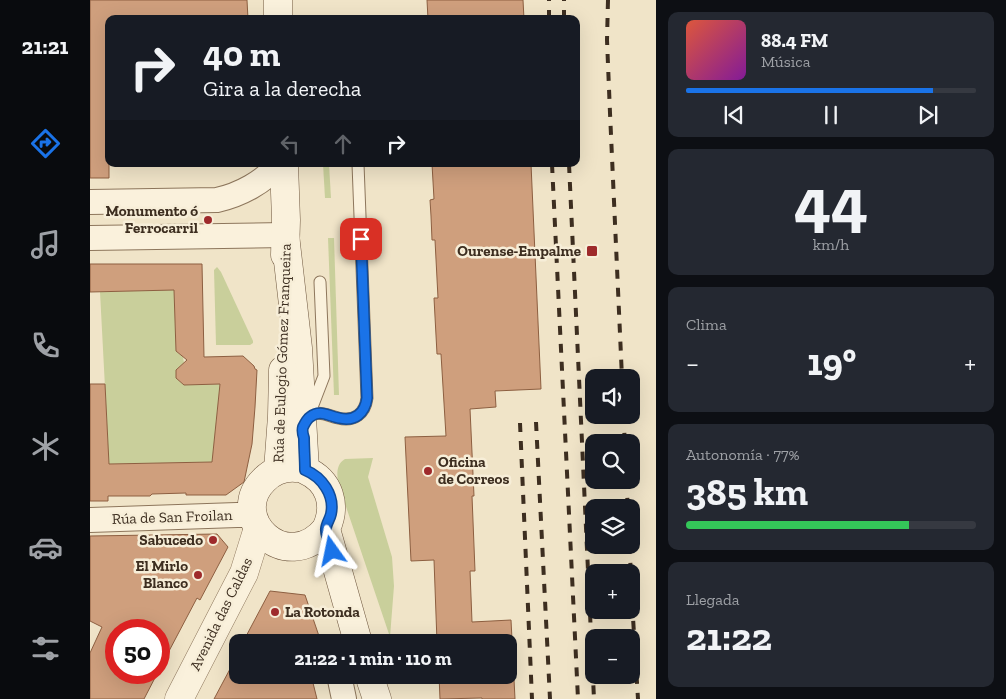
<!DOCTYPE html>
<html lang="es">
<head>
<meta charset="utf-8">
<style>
  :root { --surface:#171b24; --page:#242831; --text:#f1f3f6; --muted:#9ea1a6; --line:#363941; --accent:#1a73e8 }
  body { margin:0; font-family:"Zilla Slab",serif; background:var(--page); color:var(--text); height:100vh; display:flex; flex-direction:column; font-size:19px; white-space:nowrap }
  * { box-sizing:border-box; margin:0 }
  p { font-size:16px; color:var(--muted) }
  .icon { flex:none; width:28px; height:28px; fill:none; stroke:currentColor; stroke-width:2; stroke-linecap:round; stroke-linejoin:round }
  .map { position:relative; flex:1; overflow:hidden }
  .details { display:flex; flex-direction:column; gap:12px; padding:12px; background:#0d0f14; width:350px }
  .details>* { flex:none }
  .banner { position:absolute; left:15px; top:15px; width:475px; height:152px; border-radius:10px; box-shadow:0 5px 20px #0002; background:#171b24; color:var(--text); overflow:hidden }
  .controls { position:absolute; left:495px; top:369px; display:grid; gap:10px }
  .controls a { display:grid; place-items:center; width:55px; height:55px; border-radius:10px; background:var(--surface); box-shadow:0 5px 20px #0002; font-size:25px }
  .speed { position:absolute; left:15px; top:619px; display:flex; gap:10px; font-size:25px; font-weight:700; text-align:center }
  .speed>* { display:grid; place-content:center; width:65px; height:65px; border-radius:50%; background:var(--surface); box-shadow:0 5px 20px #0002; line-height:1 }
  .speed .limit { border:8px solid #d22; background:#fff; color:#111 }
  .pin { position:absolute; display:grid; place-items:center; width:42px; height:42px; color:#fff; margin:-21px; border-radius:10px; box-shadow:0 2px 8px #0006 }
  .me { position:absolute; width:55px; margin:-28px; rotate:348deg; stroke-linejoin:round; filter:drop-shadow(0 0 4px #0008) }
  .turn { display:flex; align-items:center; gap:18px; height:105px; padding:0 15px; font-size:22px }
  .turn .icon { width:65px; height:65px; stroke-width:2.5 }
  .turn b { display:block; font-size:35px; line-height:42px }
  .lanes { display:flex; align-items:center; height:48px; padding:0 15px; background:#0003; justify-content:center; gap:25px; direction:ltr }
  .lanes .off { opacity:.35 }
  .big { font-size:38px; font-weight:800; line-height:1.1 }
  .details .tile { flex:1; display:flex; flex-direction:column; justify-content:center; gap:8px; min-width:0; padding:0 18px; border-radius:10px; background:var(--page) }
  .details .dial { align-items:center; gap:0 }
  .dial b { font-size:65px; line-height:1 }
  .song { display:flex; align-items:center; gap:15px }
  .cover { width:60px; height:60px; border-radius:8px; background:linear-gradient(135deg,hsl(10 70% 55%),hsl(290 70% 35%)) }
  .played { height:5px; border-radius:2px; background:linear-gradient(90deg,var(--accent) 85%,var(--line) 85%) }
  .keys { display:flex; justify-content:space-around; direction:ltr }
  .heat { display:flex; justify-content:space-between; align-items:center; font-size:28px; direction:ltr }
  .charge { height:8px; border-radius:4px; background:linear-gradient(90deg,#34c759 77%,var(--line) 0) }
  .trip { position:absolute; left:139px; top:634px; width:288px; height:50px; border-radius:10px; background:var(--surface); box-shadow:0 5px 20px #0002; font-weight:800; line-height:50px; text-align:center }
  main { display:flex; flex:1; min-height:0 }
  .tab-bar { display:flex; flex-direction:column; width:90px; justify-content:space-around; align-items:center; background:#090b0e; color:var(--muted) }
  .tab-bar .icon { width:35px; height:35px }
  .tab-bar .current { color:var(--accent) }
  .tab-bar b { font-size:22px; color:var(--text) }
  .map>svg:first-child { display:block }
  .green { fill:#c9cf9b }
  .building { fill:#cf9f7d; stroke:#8d5f41 }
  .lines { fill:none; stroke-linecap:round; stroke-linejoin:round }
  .service-casing { stroke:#8d765c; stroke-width:13 }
  .minor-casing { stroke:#8d765c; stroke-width:26 }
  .tertiary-casing { stroke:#8d765c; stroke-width:29 }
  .secondary-casing { stroke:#6f573f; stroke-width:29 }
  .service { stroke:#faf1dc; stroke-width:11 }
  .minor { stroke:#faf1dc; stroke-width:24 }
  .tertiary { stroke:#faf1dc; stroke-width:28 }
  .secondary { stroke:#faf1dc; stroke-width:28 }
  .rail { stroke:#3d2e20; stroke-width:4; stroke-dasharray:9 9; stroke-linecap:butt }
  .route-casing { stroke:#114b97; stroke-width:12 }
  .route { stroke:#1a73e8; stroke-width:9 }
  .poi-dot { fill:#9e2a2b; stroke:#f7eed8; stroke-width:2 }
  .labels { text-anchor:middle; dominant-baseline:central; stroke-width:5; stroke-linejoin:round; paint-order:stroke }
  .poi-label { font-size:15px; font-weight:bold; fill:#3d2e20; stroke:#f7eed8; text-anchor:end }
  .street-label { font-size:15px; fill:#3d2e20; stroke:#f7eed8 }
</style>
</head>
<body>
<main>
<nav class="tab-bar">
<b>21:21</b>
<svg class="icon current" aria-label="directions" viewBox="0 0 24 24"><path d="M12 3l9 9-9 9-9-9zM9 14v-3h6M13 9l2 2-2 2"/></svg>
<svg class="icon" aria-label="music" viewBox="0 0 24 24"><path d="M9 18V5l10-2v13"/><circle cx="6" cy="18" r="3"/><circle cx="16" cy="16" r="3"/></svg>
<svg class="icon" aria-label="phone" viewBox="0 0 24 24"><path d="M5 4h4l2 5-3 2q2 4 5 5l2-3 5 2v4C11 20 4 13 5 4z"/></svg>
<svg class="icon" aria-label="climate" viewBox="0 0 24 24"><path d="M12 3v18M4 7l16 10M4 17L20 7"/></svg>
<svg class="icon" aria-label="car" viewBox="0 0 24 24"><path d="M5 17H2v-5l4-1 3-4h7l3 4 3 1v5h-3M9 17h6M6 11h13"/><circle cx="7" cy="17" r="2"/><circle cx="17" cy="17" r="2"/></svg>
<svg class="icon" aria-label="filters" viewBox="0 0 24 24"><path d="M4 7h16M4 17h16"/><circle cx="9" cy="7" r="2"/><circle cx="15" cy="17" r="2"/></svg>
</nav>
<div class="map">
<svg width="566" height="699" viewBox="0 0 566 699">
  <rect width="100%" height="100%" fill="#f0e4c8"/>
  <g class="green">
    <path d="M233,164H239L241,198H235Z"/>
    <path d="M238,238H244L249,395H244Z"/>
    <path d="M127,267L131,272L163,341V343L160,345H126L124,270Z"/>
    <path d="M84,284L86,351L93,357L94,363L86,370V378L94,385L130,384L122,462L19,464L10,292L72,290L78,285Z"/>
    <path d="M283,458L278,477L302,557L304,586L300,637L248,483C247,474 246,464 255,459Z"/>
  </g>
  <g class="building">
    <path d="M0,0H157L158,19H19V178H0Z"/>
    <path d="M337,0H433L434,19H338Z"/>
    <path d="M342,164H441L451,389L405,391L406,407L380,409L384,496H382L385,571H380L382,622L421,620L425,699H392V698L350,699L349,675H418V642H347L344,560L321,561L315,437L356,436L351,354H347L344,298H348L345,240H342L341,216L340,200L344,199Z"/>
    <path d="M0,264H112L114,357L153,356L164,366L165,369L167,370L165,407L162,444L154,482L136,495H96V493L62,494L60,496H18V501H0V384H15L19,464L122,462L130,384L94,385L86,378V370L97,360L86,351L84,290L0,292Z"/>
    <path d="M127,534L138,547L110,600L107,598L69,670V630H26V672H68L54,699H0V653L12,627L0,621V536Z"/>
    <path d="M180,591L215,595L231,642H153Z"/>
    <path d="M148,654V675H221L227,699H124Z"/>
  </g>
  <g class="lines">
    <defs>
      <g id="service">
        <path d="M219,415L234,376L230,282"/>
        <path d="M216,422C225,407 235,415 248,418C264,422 275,414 277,398L268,164"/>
      </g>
      <g id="minor">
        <path d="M0,202L127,200C150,195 174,182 189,164"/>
        <path d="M0,238L195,235"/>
        <path d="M0,520L147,515H161L164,516"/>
        <path d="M249,675L254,699"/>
      </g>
      <path id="tertiary" d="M89,699L154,573L168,528"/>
      <g id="secondary">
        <path d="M188,0V19"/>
        <path d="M194,164L196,220L195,255"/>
        <path d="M195,235L208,348L215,470C240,481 247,505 236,529L268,642"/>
        <path d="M206,468C194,467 183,471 174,480C136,517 196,577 236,529"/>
        <path d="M188,470L192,416L193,370"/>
        <path d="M279,675L287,699"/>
      </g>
    </defs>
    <use href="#service" class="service-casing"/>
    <use href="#minor" class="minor-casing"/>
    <use href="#tertiary" class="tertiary-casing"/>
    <use href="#secondary" class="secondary-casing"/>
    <use href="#service" class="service"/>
    <use href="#minor" class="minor"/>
    <use href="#tertiary" class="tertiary"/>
    <use href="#secondary" class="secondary"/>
    <g class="rail">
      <path d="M518,0L517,40L520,113L532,378"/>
      <path d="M459,19V0"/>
      <path d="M474,19V0"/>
      <path d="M462,164L488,699"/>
      <path d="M479,164L504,699"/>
      <path d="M533,415L535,442"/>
      <path d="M446,422L460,699"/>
      <path d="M430,423L442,699"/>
      <path d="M536,480L538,508"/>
      <path d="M539,545L541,572"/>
      <path d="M541,585L548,699"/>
    </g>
  </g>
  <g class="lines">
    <defs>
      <path id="route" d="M242,551C240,546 235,533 236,529C236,524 240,519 241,514C245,495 232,477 215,470C215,459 214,449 214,438C213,435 212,430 213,427C215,423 217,419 220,417C230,409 238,416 249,418C265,422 275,413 277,398L271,239"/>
    </defs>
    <use href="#route" class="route-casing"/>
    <use href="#route" class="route"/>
  </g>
  <g class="poi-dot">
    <circle cx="118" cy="220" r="5"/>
    <rect x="496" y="245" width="12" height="12" rx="2.5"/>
    <circle cx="338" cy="471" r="5"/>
    <circle cx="123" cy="540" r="5"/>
    <circle cx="108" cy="575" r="5"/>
    <circle cx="185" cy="612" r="5"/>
  </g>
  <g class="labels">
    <g class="poi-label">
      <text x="108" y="211">Monumento ó<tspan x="108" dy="17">Ferrocarril</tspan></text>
      <text x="491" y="251">Ourense-Empalme</text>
      <text x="348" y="462" text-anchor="start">Oficina<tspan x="348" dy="17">de Correos</tspan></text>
      <text x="113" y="540">Sabucedo</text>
      <text x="98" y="566">El Mirlo<tspan x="98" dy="17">Blanco</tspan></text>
      <text x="195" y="612" text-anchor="start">La Rotonda</text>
    </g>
    <g class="street-label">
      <text transform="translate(192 353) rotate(-88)">Rúa de Eulogio Gómez Franqueira</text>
      <text transform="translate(82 517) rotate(-2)">Rúa de San Froilan</text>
      <text transform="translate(131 614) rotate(-64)">Avenida das Caldas</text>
    </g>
  </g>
</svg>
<div class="controls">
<a><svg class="icon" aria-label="sound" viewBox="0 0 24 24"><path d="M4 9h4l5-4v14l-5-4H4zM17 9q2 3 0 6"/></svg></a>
<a><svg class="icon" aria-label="search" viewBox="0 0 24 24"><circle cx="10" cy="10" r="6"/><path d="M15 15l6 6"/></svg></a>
<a><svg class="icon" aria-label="layers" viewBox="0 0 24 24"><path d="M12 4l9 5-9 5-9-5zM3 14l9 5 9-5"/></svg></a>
<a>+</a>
<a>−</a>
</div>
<div class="speed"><div class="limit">50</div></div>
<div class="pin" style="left:271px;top:239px;background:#d93025"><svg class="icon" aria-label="arrive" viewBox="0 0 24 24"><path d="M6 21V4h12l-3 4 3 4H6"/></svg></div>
<svg class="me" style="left:242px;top:551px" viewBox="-20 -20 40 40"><path d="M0-17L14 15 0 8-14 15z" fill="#1a73e8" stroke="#fff" stroke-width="4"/></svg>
<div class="trip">21:22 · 1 min · 110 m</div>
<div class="banner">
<div class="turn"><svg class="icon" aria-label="right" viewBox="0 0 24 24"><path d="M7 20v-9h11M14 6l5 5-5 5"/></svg><div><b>40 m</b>Gira a la derecha</div></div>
<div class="lanes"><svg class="icon off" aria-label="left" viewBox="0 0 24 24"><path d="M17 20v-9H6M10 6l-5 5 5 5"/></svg><svg class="icon off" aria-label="ahead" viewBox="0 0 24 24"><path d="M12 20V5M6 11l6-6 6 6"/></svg><svg class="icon" aria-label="right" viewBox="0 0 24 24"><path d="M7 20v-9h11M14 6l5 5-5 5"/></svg></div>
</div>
</div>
<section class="details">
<div class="tile">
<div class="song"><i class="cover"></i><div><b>88.4 FM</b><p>Música</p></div></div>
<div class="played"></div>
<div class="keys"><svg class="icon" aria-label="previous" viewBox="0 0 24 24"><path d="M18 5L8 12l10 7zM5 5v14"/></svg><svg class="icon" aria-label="pause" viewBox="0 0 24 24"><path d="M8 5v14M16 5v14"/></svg><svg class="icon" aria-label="next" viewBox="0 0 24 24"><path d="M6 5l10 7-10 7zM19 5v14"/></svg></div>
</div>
<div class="tile dial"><b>44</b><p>km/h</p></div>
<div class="tile"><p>Clima</p>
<div class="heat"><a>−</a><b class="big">19°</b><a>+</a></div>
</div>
<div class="tile"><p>Autonomía · 77%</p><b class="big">385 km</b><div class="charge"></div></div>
<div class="tile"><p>Llegada</p><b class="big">21:22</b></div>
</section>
</main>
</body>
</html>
